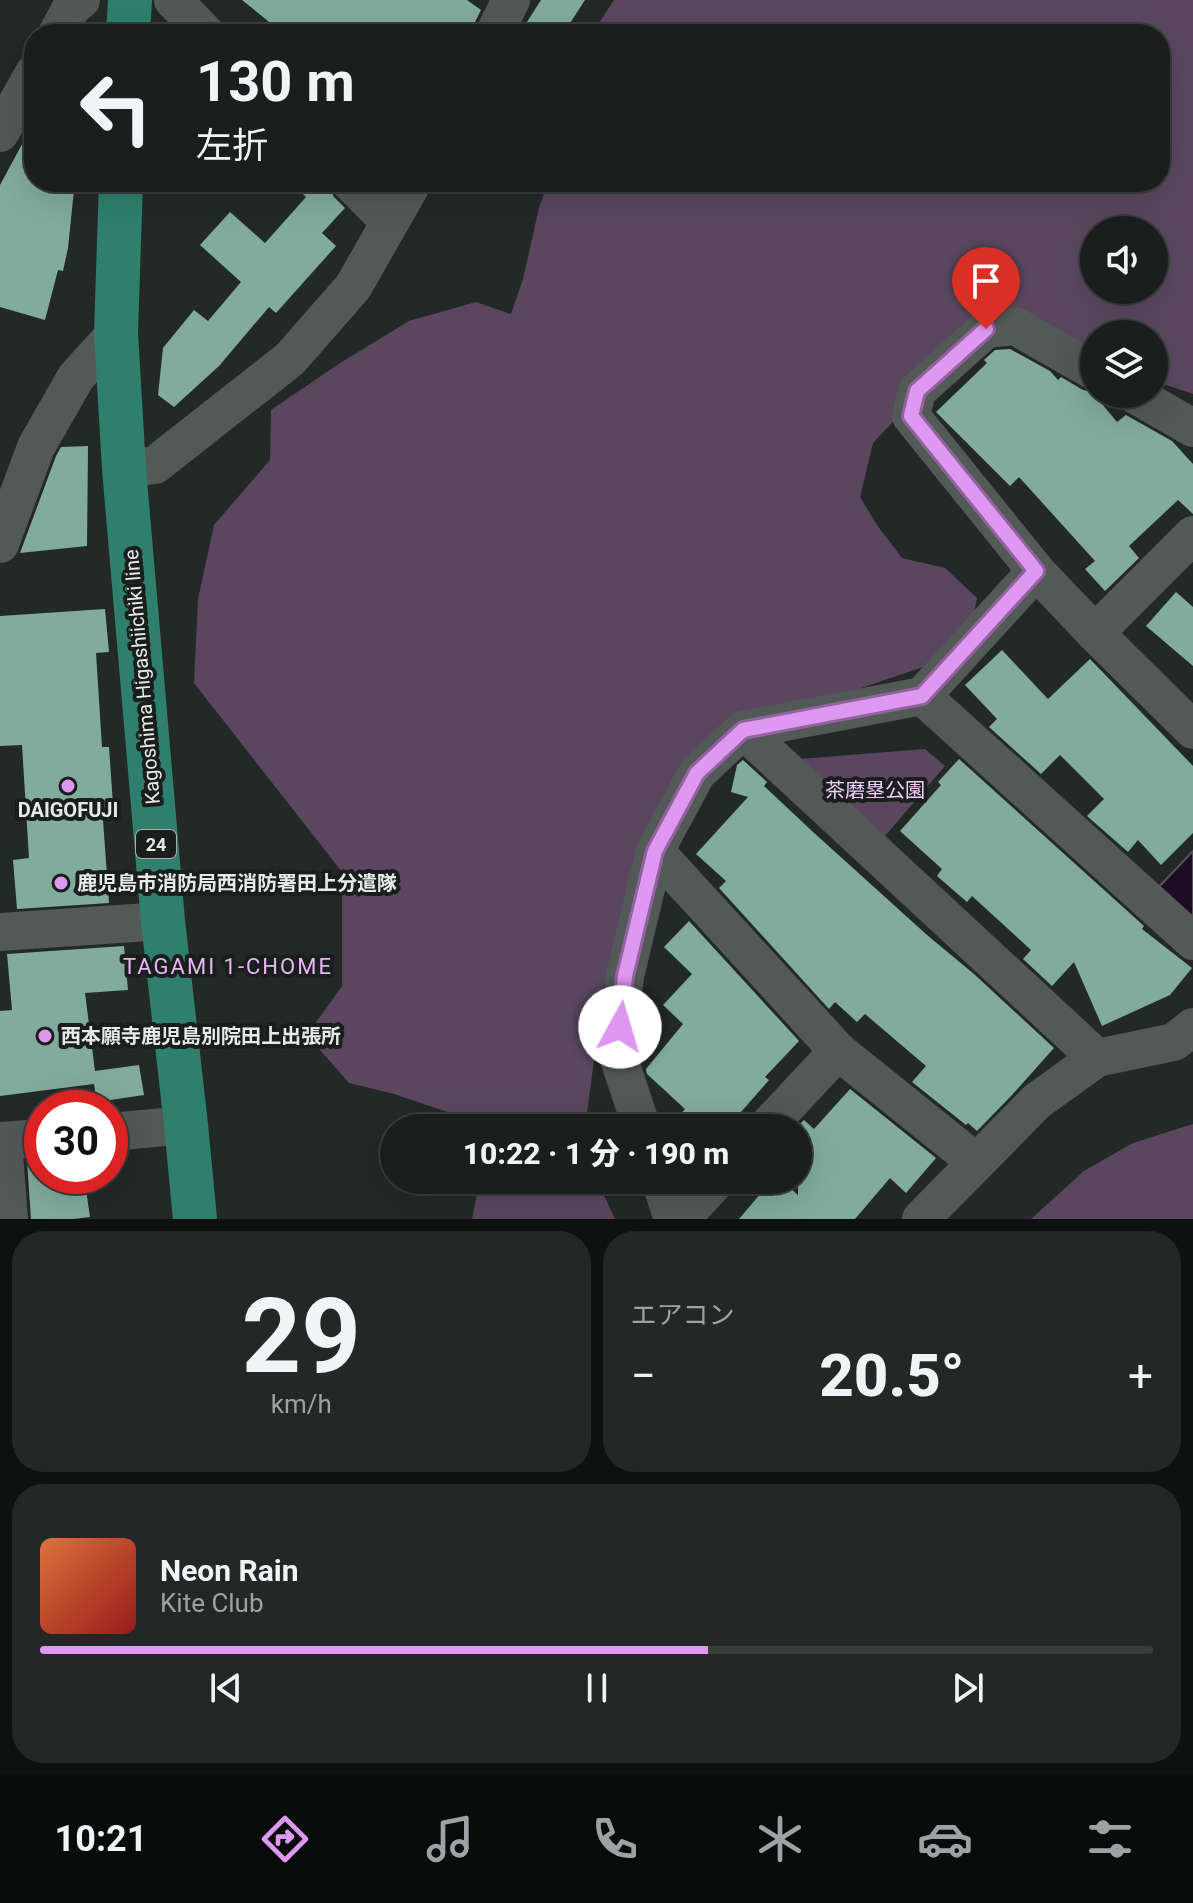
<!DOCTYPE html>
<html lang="ja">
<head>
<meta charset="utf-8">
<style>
  :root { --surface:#1a1f1d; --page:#232726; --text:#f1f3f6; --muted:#9fa2a4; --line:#383d3b; --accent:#df98f1 }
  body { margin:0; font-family:Roboto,"Noto Sans JP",sans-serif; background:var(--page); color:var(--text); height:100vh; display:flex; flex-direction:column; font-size:30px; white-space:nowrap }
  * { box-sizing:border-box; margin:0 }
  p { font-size:26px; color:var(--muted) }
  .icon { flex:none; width:44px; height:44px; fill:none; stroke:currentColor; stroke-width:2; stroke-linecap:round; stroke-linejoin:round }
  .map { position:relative; height:1219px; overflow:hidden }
  .panel { display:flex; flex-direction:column; gap:12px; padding:12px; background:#0e1110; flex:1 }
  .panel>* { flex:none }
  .banner { position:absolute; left:24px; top:24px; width:1146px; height:168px; border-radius:32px; box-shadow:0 8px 32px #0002,0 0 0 2px var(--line); background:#1a1f1d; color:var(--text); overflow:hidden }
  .buttons { position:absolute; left:1080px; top:216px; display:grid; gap:16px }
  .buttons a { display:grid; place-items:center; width:88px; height:88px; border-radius:50%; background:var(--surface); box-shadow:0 8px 32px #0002,0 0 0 2px var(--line); font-size:40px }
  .speed { position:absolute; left:24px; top:1090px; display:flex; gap:16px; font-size:40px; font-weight:700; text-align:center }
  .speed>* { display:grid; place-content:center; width:104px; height:104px; border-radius:50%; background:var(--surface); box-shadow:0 8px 32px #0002,0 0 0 2px var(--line); line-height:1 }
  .speed .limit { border:12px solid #d22; background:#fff; color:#111 }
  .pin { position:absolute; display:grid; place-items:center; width:68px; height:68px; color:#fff; margin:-82px -34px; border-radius:50% 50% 50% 0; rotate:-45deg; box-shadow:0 0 8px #0007 }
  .pin .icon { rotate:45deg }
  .me { position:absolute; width:88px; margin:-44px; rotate:6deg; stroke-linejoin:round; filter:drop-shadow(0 0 6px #0008) }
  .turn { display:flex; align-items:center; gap:28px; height:168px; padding:0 40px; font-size:36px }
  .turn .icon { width:104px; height:104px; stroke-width:2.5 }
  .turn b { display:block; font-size:56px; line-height:68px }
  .big { font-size:60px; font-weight:800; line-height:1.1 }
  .panel .widget { flex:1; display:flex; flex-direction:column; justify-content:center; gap:12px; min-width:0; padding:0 28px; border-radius:32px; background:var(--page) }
  .panel .dial { align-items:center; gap:0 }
  .dial b { font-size:104px; line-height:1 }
  .song { display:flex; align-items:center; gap:24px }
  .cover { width:96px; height:96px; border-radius:12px; background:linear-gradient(135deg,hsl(20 70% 55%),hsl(0 70% 35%)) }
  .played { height:8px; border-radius:4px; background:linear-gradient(90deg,var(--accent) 60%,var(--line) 60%) }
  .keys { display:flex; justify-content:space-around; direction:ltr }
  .heat { display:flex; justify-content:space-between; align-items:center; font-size:44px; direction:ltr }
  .panel .tiles { flex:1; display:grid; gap:12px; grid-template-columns:1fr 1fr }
  .widget:last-child { grid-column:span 2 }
  .trip { position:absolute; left:380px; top:1114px; width:432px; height:80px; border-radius:40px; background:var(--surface); box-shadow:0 8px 32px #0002,0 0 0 2px var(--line); font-weight:800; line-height:80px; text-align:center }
  .menu { display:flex; height:128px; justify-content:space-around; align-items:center; background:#0a0c0c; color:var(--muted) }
  .menu .icon { width:56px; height:56px }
  .menu .on { color:var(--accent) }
  .menu b { font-size:36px; color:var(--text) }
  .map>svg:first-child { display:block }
  .green { fill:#5a475f; fill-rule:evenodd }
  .water { fill:#1e0c23; stroke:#5a4f5e; stroke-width:2 }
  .building { fill:#81ab9d }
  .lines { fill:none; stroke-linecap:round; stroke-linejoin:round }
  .minor { stroke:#535957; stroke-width:38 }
  .primary { stroke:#2f7f6d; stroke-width:44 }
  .route-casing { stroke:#91639d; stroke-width:20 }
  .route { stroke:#df98f1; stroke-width:14 }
  .poi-dot { fill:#df98f1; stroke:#1a1f1e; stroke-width:3 }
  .labels { text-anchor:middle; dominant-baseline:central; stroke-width:8; stroke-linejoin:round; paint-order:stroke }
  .shield { fill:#1a1f1e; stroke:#aaadac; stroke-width:2 }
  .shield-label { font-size:18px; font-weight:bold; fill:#e7eae9 }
  .street-label { font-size:20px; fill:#e7eae9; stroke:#1a1f1e }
  .park-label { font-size:20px; fill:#f3cbfd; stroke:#1a1f1e }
  .poi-label { font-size:20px; font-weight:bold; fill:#e7eae9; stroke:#1a1f1e; text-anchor:start }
  .neighbourhood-label { font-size:22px; letter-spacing:2px; fill:#e6b5f3; stroke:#1a1f1e }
</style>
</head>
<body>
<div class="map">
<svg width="1193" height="1219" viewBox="0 0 1193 1219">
  <rect width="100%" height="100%" fill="#232927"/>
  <g class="green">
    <path d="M614,0H1193V394L1154,381V334H1094V350L985,324L873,443L860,497L877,525L902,558L945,568L977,598L972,624L929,665L704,741L639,861L603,992L585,1128H481L480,1123L394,1094L349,1083L307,1035L342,986V872L194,683L198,599L214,525L270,460L271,410L340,363L409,321L476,302L511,314L523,279L539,208L548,182H1160V34H595L597,26ZM1094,230H1154V290H1094Z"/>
    <path d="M925,749L945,766L879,843L787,760Z"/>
    <path d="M1193,1124V1219H1031L1084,1171L1133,1143Z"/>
    <path d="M480,1180H597L615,1219H472Z"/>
  </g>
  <path class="water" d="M1193,851V920L1157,889Z"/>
  <g class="building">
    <path d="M242,0H467L481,10L474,24L472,34H284Z"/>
    <path d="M541,0H585L563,34H539L525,25Z"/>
    <path d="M34,122V185L74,190L68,248L63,271L58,270L45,320L0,307V185Z"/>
    <path d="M291,182H329V188L334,197L345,208L322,233L336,246L276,313L269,307L219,366L174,407L158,395L163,348L194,310L208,321L241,282L200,245L230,212L265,243L306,197Z"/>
    <path d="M1010,349L1050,371L1058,380L1061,377L1083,390L1092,392L1117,422L1126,415L1172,441L1193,464V514L1178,500L1129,546L1139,558L1105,591L1085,569L1095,561L1019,477L1010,486L936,412L987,363L984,360L995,350Z"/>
    <path d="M88,446L87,546L20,553L56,456L61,447Z"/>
    <path d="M1176,592L1193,607V666L1146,626Z"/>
    <path d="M105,609L109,652L96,653L102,747H109L114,819L103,820L109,903L17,909L13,860L29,858L22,745L0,746V616Z"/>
    <path d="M1002,650L1048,699L1090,659L1193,766V833L1161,865L1138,840L1128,852L1087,816L1104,799L1060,755L1041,774L989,727L997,719L965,685Z"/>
    <path d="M959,759L1144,926L1142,929L1192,968L1170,995L1102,1026L1074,962L1052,986L1023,959L1031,950L972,896L967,902L937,876L942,869L900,831L941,785L938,782Z"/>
    <path d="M743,760L767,782L764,786L812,831L927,935L974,974L1054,1048L1012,1095L977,1131L968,1123L966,1125L912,1082L926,1066L865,1014L857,1022L835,1002L829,1009L719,888L726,881L696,854L748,797L731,792L737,765Z"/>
    <path d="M689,921L799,1041L765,1077L769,1080L727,1128H669L685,1109L647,1074L646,1069L683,1024L663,1005L692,974L664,947Z"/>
    <path d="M124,946L128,990L85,993L95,1071L139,1065L144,1095L97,1102L94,1084L0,1096V1011L12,1010L7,954Z"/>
    <path d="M850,1089L936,1158L906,1193L890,1178L855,1219H739L772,1180H781L798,1195V1126L804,1120L814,1129Z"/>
    <path d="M42,1160V1176H84L90,1217L73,1219H31L27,1161Z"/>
  </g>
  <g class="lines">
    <g class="minor">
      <path d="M173,0L206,34"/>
      <path d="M57,34L71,8L81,0"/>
      <path d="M494,34L511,0"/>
      <path d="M0,133L34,73"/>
      <path d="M350,182L389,221"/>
      <path d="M1094,371L1015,326L986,329L917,391L911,416L1036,571L1095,633L1193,730"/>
      <path d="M1134,394L1193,428"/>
      <path d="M124,469L155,465L290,359L353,287L413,182"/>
      <path d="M0,544L36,447L76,377L116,333"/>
      <path d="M1095,633L1193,535"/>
      <path d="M922,696L1193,941"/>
      <path d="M743,730L1097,1058"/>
      <path d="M655,851L838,1051L976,1162"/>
      <path d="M0,932L163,921"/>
      <path d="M642,1128L617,1053L625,976L655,851L697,773L743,730L922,696L1036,571"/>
      <path d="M766,1128L838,1051"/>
      <path d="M110,1132L186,1125"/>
      <path d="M0,1141L42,1138"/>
      <path d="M3,1141L9,1219"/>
      <path d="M660,1180L673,1219"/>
      <path d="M681,1219L717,1180"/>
      <path d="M921,1219L1037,1101L1097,1058L1174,1042L1193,1027"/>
    </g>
    <g class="primary">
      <path d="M128,34L130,0"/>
      <path d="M121,182L116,333L124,469L163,921L186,1125L195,1219"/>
    </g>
  </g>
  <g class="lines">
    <defs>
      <path id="route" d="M620,1027L625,976L655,851L697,773L743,730L922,696L1036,571L911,416L917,391L986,329"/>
    </defs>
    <use href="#route" class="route-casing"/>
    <use href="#route" class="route"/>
  </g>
  <g class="poi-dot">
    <circle cx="68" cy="786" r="8"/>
    <circle cx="61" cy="883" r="8"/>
    <circle cx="45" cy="1036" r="8"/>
  </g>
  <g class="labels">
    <rect class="shield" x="136" y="830" width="40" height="28" rx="6"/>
    <g class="shield-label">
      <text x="156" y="844">24</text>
    </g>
    <g class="street-label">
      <text transform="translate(142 677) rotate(-95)">Kagoshima Higashiichiki line</text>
    </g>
    <g class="park-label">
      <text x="875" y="790">茶磨塁公園</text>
    </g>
    <g class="poi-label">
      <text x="68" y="810" text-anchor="middle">DAIGOFUJI</text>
      <text x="77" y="883">鹿児島市消防局西消防署田上分遣隊</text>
      <text x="61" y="1036">西本願寺鹿児島別院田上出張所</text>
    </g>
    <g class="neighbourhood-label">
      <text x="228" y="966">TAGAMI 1-CHOME</text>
    </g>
  </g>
</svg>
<div class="buttons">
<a><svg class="icon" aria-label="sound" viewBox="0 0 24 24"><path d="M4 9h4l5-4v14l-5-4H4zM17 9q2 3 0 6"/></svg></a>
<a><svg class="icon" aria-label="layers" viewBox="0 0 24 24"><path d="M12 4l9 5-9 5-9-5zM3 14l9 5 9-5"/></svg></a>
</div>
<div class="speed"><div class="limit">30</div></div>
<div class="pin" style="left:986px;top:329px;background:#d93025"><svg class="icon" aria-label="arrive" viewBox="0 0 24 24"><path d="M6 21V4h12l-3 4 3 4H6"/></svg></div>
<svg class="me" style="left:620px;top:1027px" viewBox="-20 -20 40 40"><circle r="19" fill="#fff"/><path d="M0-13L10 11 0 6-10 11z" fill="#df98f1"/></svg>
<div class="trip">10:22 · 1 分 · 190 m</div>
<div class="banner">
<div class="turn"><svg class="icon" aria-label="left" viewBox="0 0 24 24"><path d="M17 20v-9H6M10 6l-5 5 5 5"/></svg><div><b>130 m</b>左折</div></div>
</div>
</div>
<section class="panel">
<div class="tiles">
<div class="widget dial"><b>29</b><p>km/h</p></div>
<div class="widget"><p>エアコン</p>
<div class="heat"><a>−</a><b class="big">20.5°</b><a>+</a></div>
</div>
<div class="widget">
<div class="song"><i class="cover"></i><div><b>Neon Rain</b><p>Kite Club</p></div></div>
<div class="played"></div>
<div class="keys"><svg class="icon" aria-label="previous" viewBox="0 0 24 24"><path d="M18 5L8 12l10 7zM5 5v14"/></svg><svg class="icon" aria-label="pause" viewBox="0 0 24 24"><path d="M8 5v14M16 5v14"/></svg><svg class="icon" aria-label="next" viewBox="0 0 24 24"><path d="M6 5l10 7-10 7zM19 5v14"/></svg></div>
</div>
</div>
</section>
<nav class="menu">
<b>10:21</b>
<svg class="icon on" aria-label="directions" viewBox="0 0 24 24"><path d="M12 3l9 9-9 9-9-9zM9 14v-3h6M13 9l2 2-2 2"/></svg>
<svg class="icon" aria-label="music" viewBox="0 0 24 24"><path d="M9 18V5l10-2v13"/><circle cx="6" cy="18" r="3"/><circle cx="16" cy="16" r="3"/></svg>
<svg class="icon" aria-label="phone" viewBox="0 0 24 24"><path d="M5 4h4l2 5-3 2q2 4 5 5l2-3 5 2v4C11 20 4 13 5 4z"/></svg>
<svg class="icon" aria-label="climate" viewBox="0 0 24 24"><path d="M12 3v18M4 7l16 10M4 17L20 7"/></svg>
<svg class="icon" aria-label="car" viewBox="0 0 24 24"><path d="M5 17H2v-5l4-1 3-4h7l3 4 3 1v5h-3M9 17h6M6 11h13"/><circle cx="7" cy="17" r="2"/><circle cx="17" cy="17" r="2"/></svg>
<svg class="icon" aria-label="filters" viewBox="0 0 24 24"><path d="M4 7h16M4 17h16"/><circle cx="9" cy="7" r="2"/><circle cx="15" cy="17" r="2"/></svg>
</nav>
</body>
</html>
